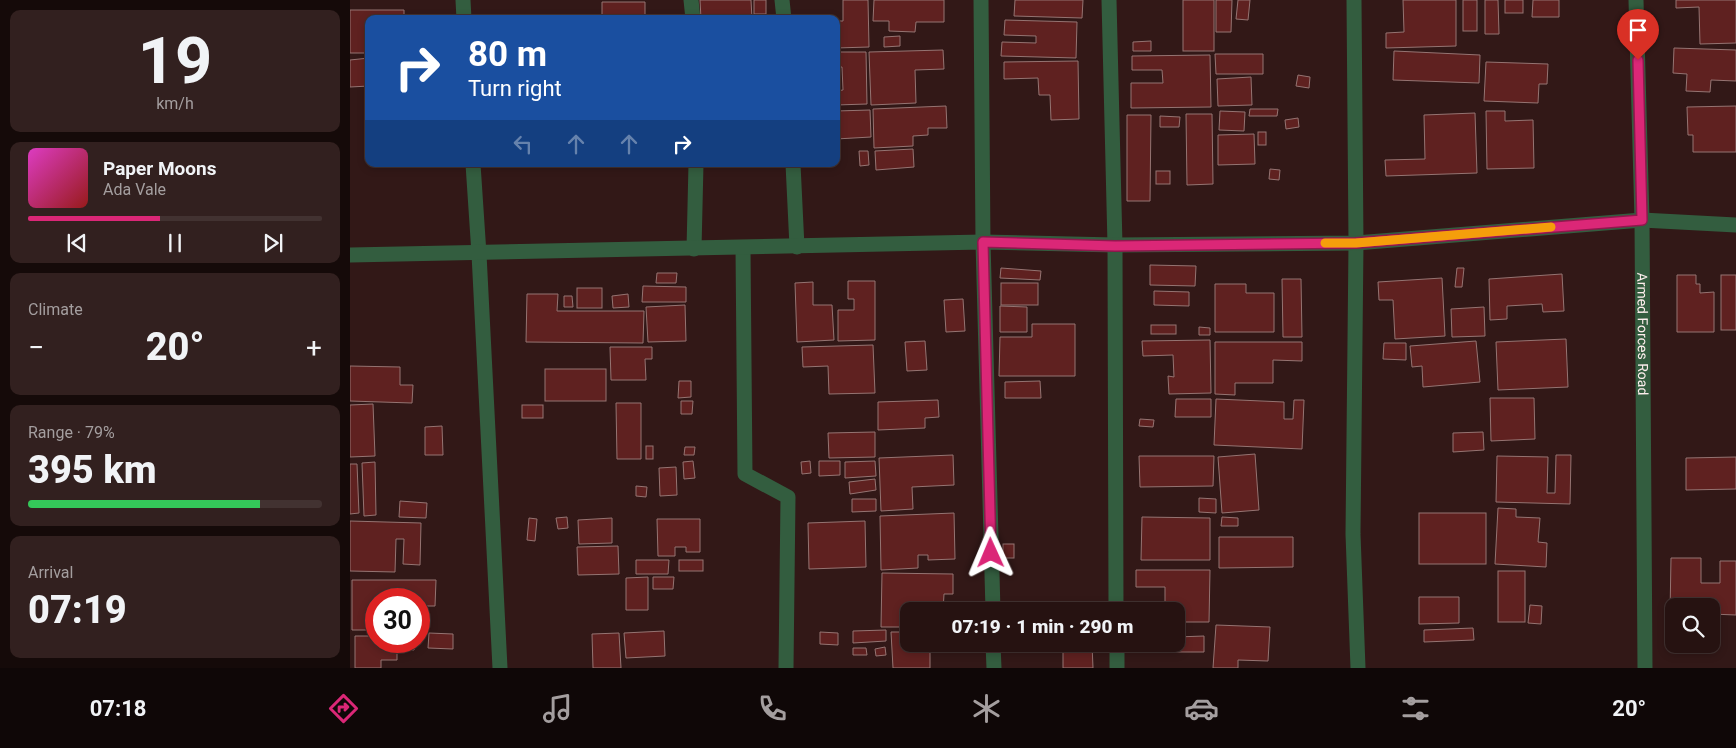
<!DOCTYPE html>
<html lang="en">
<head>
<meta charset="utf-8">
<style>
  :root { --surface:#261211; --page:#32201f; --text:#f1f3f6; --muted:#a49e9f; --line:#423231; --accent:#db2777 }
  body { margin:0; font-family:Roboto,sans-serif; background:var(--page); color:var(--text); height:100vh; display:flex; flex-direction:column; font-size:19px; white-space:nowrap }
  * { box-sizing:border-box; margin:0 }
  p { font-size:16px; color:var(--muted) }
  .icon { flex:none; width:28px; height:28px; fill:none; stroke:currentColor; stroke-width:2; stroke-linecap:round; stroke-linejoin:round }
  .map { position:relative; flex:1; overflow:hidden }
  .sheet { display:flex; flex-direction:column; gap:10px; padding:10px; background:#150a09; width:350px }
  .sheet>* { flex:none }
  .banner { position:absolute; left:15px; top:15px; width:475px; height:152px; border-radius:10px; box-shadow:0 2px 8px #0003,0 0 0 1px var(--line); background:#1a4fa0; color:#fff; overflow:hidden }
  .tools { position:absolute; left:1315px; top:598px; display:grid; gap:10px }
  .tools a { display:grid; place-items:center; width:55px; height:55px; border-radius:10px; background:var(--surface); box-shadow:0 2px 8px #0003,0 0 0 1px var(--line); font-size:25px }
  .speed { position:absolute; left:15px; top:588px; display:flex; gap:10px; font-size:25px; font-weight:700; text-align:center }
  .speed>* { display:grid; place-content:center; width:65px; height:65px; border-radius:50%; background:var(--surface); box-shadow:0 2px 8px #0003,0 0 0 1px var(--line); line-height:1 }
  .speed .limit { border:8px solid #d22; background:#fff; color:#111 }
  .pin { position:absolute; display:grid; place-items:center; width:42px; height:42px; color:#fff; margin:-51px -21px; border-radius:50% 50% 50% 0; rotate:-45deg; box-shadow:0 0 5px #0007 }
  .pin .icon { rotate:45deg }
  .me { position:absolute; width:55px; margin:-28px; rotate:359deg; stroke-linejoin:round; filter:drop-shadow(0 0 4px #0008) }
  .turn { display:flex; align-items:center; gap:18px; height:105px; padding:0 20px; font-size:22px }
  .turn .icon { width:65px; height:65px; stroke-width:2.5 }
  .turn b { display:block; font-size:35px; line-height:42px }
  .lanes { display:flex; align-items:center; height:48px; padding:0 20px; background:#0003; justify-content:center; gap:25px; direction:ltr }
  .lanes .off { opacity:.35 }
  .big { font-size:38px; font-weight:800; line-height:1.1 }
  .sheet .tile { flex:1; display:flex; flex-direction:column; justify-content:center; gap:8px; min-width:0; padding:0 18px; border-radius:10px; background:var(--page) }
  .sheet .dial { align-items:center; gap:0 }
  .dial b { font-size:65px; line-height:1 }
  .song { display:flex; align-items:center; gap:15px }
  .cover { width:60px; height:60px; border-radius:8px; background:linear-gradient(135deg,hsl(310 70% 55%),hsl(0 70% 35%)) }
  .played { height:5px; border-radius:2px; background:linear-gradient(90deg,var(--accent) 45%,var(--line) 45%) }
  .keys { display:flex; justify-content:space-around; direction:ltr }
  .heat { display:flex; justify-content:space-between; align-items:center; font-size:28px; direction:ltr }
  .charge { height:8px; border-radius:4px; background:linear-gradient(90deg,#34c759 79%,var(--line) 0) }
  .trip { position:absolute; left:550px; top:602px; width:285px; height:50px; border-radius:10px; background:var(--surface); box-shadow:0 2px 8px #0003,0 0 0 1px var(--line); font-weight:800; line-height:50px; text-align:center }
  .dock { display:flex; height:80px; justify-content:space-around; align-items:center; background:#0f0707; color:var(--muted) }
  .dock .icon { width:35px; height:35px }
  .dock .current { color:var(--accent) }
  .dock b { font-size:22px; color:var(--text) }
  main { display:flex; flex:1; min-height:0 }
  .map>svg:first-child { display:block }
  .building { fill:#5f2120; stroke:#957472 }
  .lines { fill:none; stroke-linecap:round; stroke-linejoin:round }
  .minor { stroke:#335d3f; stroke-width:15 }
  .tertiary { stroke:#335d3f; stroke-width:15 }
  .route-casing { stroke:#8e194d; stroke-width:12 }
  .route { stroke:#db2777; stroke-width:9 }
  .slow { stroke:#f59e0b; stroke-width:9 }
  .labels { text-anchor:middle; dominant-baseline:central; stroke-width:5; stroke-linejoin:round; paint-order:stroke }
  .street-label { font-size:14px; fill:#fdeeed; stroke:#270f0e }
</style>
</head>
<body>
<main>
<section class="sheet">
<div class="tile dial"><b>19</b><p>km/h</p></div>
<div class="tile">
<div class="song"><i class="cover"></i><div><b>Paper Moons</b><p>Ada Vale</p></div></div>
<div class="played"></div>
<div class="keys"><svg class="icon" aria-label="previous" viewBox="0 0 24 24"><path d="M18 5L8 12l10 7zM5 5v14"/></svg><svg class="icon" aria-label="pause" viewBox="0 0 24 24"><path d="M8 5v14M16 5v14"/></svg><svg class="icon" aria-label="next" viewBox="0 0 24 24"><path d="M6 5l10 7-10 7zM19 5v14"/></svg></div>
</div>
<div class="tile"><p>Climate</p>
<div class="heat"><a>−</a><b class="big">20°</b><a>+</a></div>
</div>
<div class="tile"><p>Range · 79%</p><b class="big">395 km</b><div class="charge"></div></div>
<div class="tile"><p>Arrival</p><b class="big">07:19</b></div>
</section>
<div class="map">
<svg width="1386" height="668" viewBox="0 0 1386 668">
  <rect width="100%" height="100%" fill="#321817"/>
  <g class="building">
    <path d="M350,0H401L402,19H351Z"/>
    <rect x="404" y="0" width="12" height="14"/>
    <path d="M493,0H518L519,47L486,48V21H493Z"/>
    <path d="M524,0H594V22H566L565,32L539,31V21H523Z"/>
    <path d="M665,0H733L732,18L664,16Z"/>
    <rect x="833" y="0" width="31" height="51"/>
    <path d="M866,0H882L881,32H866Z"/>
    <path d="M888,0H900L898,20L886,19Z"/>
    <path d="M1053,0H1106V46L1036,48V33L1054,32Z"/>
    <rect x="1113" y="0" width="14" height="31"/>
    <path d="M1135,0H1148L1149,34H1135Z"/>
    <rect x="1155" y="0" width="18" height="13"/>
    <path d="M1183,0H1209V17H1182Z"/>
    <path d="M1326,0H1386V43L1350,44L1349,7L1326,8Z"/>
    <path d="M252,2H295V16L278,15V19H252Z"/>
    <path d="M0,10H54V19H19V53H0Z"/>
    <path d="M655,20L727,22L726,58L651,56L652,42L686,43V36L654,35Z"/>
    <path d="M550,36V46L534,47V37Z"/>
    <path d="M801,41V51H783V42Z"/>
    <path d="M1324,48L1386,50V81L1361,80L1360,92L1336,91L1337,74L1323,73Z"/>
    <path d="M593,50L594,69L565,70L566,103L521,105L519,52Z"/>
    <path d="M1044,51L1130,55L1129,83L1043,80Z"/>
    <path d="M486,52H516L517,104L486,105V91L493,90L492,67H486Z"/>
    <path d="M865,54H913V74H866Z"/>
    <path d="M860,55L861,107L781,108V83H813L812,70H782V56Z"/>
    <path d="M19,58V86L0,87V60Z"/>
    <path d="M728,61L729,119L701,120L700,95H689L688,78L654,79V62Z"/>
    <path d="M1136,62L1198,64L1197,84H1189L1188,103L1134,101Z"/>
    <path d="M948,75L960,77L959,88L946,86Z"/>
    <path d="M901,77L902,105L868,106L867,79Z"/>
    <path d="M596,106L597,128H578V135L563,136V146L524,148L523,109Z"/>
    <path d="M1386,106V152H1343V135H1338L1337,107Z"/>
    <path d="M900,109H928L927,116H899Z"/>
    <path d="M520,110L521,137L486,139V111Z"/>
    <path d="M870,111L895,112L894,131L869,130Z"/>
    <path d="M1136,111H1155V121L1183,120L1184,168L1137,169Z"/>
    <path d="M1125,113L1127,173L1036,176L1035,160L1075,159L1074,115Z"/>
    <path d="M836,114H862L863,184L837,185Z"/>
    <path d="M777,115H801L800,201H777Z"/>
    <path d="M810,116L830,117L829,127H810Z"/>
    <path d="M948,118L949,127L936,129L935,120Z"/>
    <rect x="908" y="132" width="8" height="13"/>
    <path d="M904,134L905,164L868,165V135Z"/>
    <path d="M563,149L564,167L526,170L525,151Z"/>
    <path d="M509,151H518L519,165L510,166Z"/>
    <path d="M920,169L930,170L929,180L919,179Z"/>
    <rect x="806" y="171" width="14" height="13"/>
    <path d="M800,265L846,266L845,286L800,285Z"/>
    <path d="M651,268L691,271L690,280L650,278Z"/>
    <path d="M1107,268H1114L1112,287H1105Z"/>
    <path d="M307,273H327L326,283H306Z"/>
    <path d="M1212,274L1214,311L1193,312L1192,304L1157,306V319L1140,320L1139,279Z"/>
    <path d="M1327,275H1346V284H1350V293L1364,292V332H1327Z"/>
    <rect x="1371" y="275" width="15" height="55"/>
    <path d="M1092,278L1095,336L1045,339L1043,300H1029L1028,282Z"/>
    <path d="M932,279H951L952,337H933Z"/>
    <path d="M498,281H525V340L488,341V310H504V299H498Z"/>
    <path d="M463,282V305H482L484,340L447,342L445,283Z"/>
    <rect x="651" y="283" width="37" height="22"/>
    <path d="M865,284H896V293H924V332H865Z"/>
    <path d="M293,286L336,287V302H292Z"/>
    <rect x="227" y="288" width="25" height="20"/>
    <path d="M804,291L839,292V306L804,305Z"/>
    <path d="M177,294H208L207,311H294L293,343L176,342Z"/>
    <path d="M278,294L279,307L263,308L262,296Z"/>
    <path d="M214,296H222L223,307H214Z"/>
    <path d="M613,299L615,331L596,332L594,300Z"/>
    <path d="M335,305L336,341L298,342L296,307Z"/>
    <path d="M650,306L677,307V332H650Z"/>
    <path d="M1134,307L1135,336L1102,337L1101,309Z"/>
    <path d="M682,324H725V376H649L650,337H682Z"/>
    <rect x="801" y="325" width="25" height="9"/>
    <path d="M849,327L860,328V335H849Z"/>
    <path d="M1216,339L1218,387L1148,390L1146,342Z"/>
    <path d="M860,340L861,393L819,394L818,376L824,377L823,355L793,356L792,341Z"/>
    <path d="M575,341L577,370L557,371L555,342Z"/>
    <path d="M1126,341L1130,382L1073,387L1072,366L1062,367L1060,346Z"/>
    <path d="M865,342H952V361L923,360V383H885V395L865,394Z"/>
    <path d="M1034,343H1056V360L1033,359Z"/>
    <path d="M523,345L525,393L479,394L478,366L453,367L452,347Z"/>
    <path d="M260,347H302V359H295L296,380H261Z"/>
    <path d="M0,366L50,367V385H63L62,403L0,401Z"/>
    <rect x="195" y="369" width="61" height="32"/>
    <path d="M329,381H341V397L328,398Z"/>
    <path d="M690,381L691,398H655V382Z"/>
    <path d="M1140,398H1184L1185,439L1141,441Z"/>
    <path d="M826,399H861V417H825Z"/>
    <path d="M866,399L934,402V419H943L944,400H954L952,449L864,445Z"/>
    <path d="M588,400L589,417L575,418V428L528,430V402Z"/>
    <path d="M331,401H343L342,414H331Z"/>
    <path d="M266,403H291V459H267Z"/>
    <path d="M23,404L25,456L0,457V405Z"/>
    <rect x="172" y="405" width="21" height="13"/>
    <path d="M790,419L804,420L803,427L789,426Z"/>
    <path d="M92,426L93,455H75V427Z"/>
    <path d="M525,432V457L479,458L478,433Z"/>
    <path d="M1133,432L1134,450L1103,452V433Z"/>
    <rect x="296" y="446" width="7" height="13"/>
    <path d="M335,447H345L344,455H334Z"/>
    <path d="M905,454L909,510L872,513L868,457Z"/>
    <path d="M603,455L604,485L562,487L563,509L531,511L529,458Z"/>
    <path d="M1206,455H1221L1220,504L1146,502L1147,456L1198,457L1197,493H1205Z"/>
    <path d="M789,456H864L863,486L790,487Z"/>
    <path d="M1386,457V489L1336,490V458Z"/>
    <path d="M343,461L345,478L334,479L333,462Z"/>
    <path d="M460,461L461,473L452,474L451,462Z"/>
    <path d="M469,461H490V475L469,476Z"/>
    <path d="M525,461L526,476L495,478V462Z"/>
    <path d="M25,462L26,515L14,516L12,463Z"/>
    <path d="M0,464H7L9,513L0,514Z"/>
    <path d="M326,467L327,495L310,496L309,468Z"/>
    <path d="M525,479L526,490L500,494L499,482Z"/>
    <path d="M286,486L297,487L296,497L286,496Z"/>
    <path d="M849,498L866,499V513L849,512Z"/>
    <path d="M502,499H526V511L502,512Z"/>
    <path d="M50,501L77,503L76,518L49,517Z"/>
    <path d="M1148,508L1166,509V517L1190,518L1188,542L1197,543L1196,567L1145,564Z"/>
    <path d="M604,513L605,559L578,560V555H568V568L531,570L530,516Z"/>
    <rect x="1069" y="513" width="67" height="51"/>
    <path d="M217,517L218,528L208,529L206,518Z"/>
    <path d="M792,517L860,518V560H791Z"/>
    <path d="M872,517L888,518V526H871Z"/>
    <path d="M179,518L187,519L185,541L177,540Z"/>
    <path d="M262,518V543L229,544L228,520Z"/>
    <path d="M307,519H350V552H336V547H325V556H308Z"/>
    <path d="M0,521L71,523L70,565L53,564L54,539H46L45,572L0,571Z"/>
    <path d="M515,521L516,567L459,569L458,523Z"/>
    <path d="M869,537H943V567L869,568Z"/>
    <rect x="653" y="544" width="11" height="14"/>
    <path d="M268,546L269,574L228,575L227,547Z"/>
    <path d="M1321,558H1351V583H1370V561H1386V615L1361,614V606H1324V614H1320Z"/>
    <path d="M286,560H319L318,574H286Z"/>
    <rect x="329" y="560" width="24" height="11"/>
    <path d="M786,570H860L859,622H827V609H815V587H786Z"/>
    <rect x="1148" y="571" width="27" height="51"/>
    <path d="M532,573L603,574V594H594L593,611H559V627H531Z"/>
    <path d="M298,577V610H276V578Z"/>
    <path d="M303,577H324L323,589H303Z"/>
    <path d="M2,580H86L85,606H69V599H26V630H2Z"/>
    <path d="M1069,597H1109V623L1069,624Z"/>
    <path d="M1180,605L1192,606L1191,624L1178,623Z"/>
    <path d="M866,625L920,627L918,661L888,660V668H863Z"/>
    <path d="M1123,628L1124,640L1074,642V630Z"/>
    <path d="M536,630V641L503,643V631Z"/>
    <path d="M314,631L315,656L276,658L274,633Z"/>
    <path d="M470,632L488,633V645L470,644Z"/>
    <path d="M541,632H559V644H580V668H543Z"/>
    <path d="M79,633L103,634V649L78,648Z"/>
    <path d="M269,633L271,668H243L242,634Z"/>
    <path d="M5,636H26V641H47V660H31V668H5Z"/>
    <path d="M854,636V652H822V644H826V637Z"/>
    <path d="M52,641H65L64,650L51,649Z"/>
    <path d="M664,644H742L743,668H713V647L664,649Z"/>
    <path d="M535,647L536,655L526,656L525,649Z"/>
    <path d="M503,648H516L517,655H503Z"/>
  </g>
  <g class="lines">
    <g class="minor">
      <path d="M113,0L114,19"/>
      <path d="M341,0L343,19"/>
      <path d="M432,0L434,19"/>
      <path d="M631,0L633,242L643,611"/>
      <path d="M759,0L765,245L766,611"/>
      <path d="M1004,0L1006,243L1003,534L1008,668"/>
      <path d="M123,164L129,254L150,668"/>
      <path d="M443,164L447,247"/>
      <path d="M393,248L395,474L438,497L436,668"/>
      <path d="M344,249L346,164"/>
      <path d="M0,255L633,242L765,245L1006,243L1292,220L1386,225"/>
      <path d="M643,644L644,668"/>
      <path d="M767,644V668"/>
    </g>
    <path class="tertiary" id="s1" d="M1286,0L1292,220L1295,668"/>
  </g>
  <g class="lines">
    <defs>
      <path id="route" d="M641,553L633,242L765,246L1006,243L1292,220L1288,60"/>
    </defs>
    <use href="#route" class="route-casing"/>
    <use href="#route" class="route"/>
    <path class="slow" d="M975,243H1006L1201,227"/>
  </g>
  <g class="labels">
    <g class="street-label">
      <text stroke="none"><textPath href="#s1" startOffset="334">Armed Forces Road</textPath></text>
    </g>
  </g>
</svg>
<div class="tools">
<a><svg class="icon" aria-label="search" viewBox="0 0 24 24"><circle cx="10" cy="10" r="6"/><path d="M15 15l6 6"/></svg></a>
</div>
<div class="speed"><div class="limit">30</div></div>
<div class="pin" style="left:1288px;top:60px;background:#d93025"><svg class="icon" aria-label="arrive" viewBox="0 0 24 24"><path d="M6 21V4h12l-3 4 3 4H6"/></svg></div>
<svg class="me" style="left:641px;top:553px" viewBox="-20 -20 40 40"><path d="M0-17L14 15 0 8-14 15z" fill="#db2777" stroke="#fff" stroke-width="4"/></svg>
<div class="trip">07:19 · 1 min · 290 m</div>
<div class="banner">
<div class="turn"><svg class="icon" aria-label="right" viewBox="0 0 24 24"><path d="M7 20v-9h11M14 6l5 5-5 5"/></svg><div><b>80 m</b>Turn right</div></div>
<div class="lanes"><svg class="icon off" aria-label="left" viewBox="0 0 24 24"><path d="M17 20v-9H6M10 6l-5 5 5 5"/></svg><svg class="icon off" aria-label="ahead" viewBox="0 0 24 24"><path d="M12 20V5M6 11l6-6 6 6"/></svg><svg class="icon off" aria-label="ahead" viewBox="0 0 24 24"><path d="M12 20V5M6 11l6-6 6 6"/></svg><svg class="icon" aria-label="right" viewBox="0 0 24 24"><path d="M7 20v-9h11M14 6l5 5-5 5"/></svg></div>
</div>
</div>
</main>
<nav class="dock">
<b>07:18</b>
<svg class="icon current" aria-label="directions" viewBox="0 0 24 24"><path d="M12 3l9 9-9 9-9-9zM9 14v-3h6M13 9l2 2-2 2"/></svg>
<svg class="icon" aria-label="music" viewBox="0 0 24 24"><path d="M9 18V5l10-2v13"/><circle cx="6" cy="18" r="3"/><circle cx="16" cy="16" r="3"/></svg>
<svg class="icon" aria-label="phone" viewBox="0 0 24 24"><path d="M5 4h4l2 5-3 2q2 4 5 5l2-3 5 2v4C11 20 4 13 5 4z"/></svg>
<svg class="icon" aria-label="climate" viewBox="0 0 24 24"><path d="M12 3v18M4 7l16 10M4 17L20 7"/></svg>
<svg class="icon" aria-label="car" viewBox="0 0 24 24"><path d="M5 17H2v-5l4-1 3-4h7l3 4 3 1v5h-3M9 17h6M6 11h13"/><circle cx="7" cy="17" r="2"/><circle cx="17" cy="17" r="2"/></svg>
<svg class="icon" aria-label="filters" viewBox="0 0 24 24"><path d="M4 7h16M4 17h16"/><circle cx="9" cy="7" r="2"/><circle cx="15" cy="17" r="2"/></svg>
<b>20°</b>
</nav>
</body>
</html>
